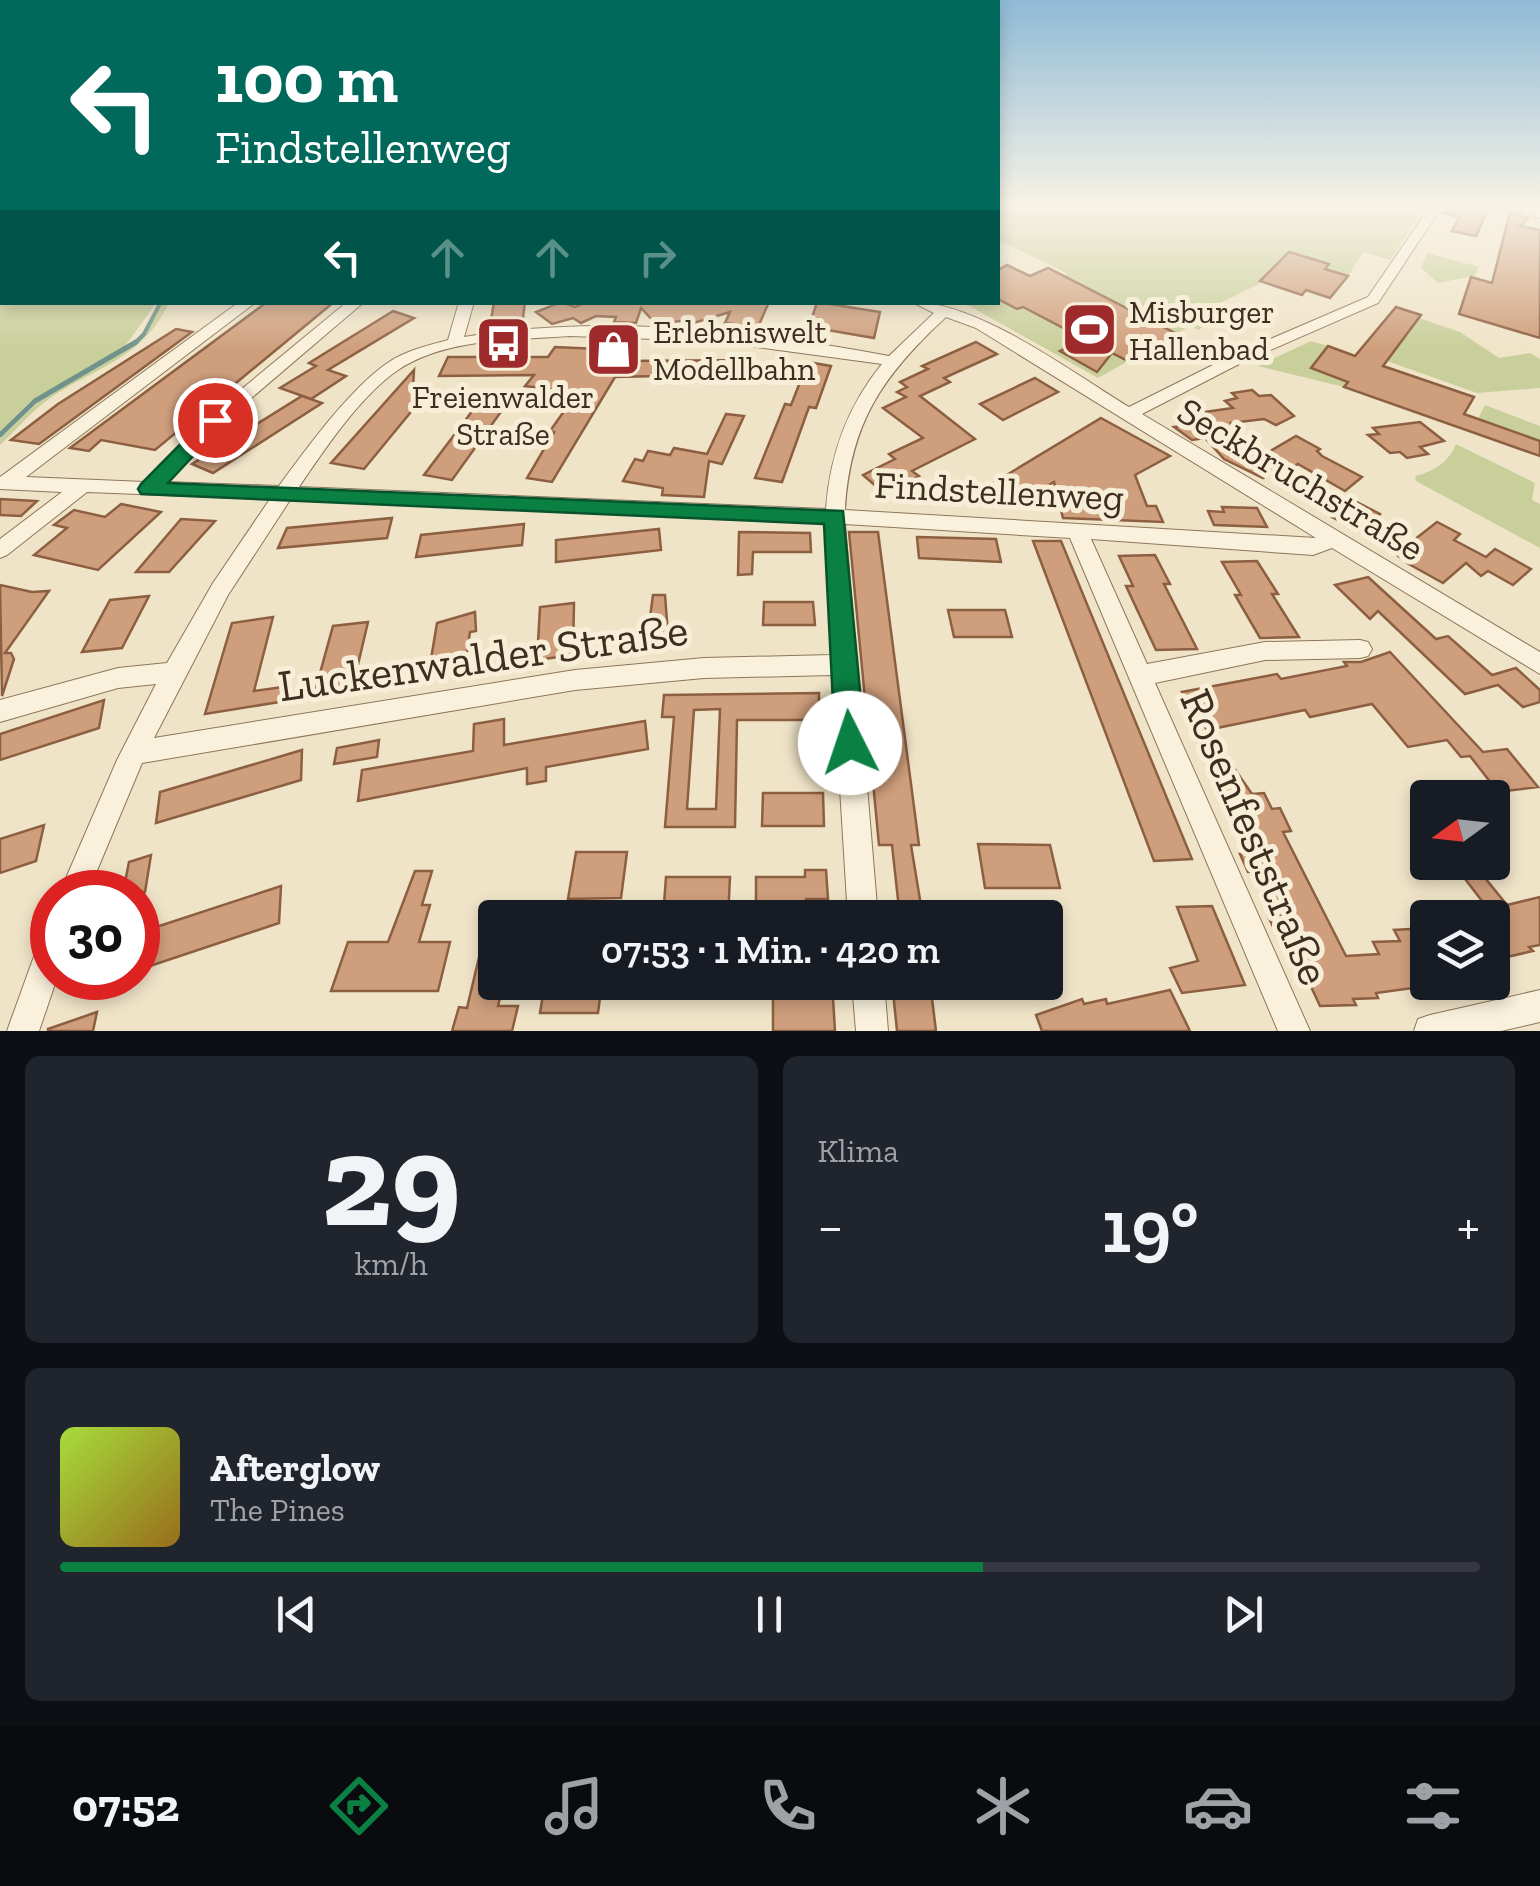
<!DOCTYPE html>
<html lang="de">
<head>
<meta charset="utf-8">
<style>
  :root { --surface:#171b24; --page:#20242c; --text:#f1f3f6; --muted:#9ea1a6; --line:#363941; --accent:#0b8043 }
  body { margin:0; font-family:"Zilla Slab",serif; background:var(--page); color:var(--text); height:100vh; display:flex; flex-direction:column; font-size:38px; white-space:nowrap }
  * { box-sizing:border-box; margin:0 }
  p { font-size:32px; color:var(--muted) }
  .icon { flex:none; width:55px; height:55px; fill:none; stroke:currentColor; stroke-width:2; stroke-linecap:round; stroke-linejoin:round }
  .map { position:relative; height:1031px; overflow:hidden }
  .drawer { display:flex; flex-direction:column; gap:25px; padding:25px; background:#0d0f14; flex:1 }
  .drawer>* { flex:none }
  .hud { position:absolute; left:0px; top:0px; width:1000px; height:305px; box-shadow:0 5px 15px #0003; background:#00695c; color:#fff; overflow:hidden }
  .needle { width:65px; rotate:255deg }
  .tools { position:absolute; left:1410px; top:780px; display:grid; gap:20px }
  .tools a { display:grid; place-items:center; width:100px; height:100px; border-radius:10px; background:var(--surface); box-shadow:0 5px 15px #0003; font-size:50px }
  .speed { position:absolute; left:30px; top:870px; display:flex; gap:20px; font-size:50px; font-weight:700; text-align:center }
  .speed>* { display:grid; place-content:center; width:130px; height:130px; border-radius:50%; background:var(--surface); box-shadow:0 5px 15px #0003; line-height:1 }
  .speed .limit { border:15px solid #d22; background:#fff; color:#111 }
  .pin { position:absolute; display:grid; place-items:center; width:85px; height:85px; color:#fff; margin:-42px; border:5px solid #fff; border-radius:50%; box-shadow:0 2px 10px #0007 }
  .me { position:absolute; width:110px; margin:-55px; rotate:356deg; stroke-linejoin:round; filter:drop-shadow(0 0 8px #0008) }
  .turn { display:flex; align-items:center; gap:35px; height:210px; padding:0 50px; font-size:45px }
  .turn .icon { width:130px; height:130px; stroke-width:2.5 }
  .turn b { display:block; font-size:70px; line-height:85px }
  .lanes { display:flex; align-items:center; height:95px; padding:0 50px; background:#0003; justify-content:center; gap:50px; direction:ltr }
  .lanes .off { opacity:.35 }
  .big { font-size:75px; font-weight:600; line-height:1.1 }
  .drawer .tile { flex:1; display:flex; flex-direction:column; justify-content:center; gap:15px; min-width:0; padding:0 35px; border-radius:15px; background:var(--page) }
  .drawer .dial { align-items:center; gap:0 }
  .dial b { font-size:130px; line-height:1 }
  .song { display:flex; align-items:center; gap:30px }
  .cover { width:120px; height:120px; border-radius:15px; background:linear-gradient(135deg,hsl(80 70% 55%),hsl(40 70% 35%)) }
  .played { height:10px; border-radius:5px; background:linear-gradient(90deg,var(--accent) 65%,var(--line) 65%) }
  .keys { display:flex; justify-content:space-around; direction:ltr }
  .heat { display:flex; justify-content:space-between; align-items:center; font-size:55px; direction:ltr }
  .drawer .tiles { flex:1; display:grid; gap:25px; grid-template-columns:1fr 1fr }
  .tile:last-child { grid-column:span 2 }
  .trip { position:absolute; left:478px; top:900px; width:585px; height:100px; border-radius:10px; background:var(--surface); box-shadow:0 5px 15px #0003; font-weight:600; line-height:100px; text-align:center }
  .tabs { display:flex; height:160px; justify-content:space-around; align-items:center; background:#090b0e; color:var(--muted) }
  .tabs .icon { width:70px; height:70px }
  .tabs .on { color:var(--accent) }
  .tabs b { font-size:45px; color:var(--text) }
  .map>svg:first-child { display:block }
  .green { fill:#c9cf9b }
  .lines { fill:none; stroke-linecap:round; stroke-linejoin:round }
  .stream-far1 { stroke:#6f938a; stroke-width:4 }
  .stream { stroke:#6f938a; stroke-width:5 }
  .building { fill:#cf9f7d; stroke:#8d5f41; stroke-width:2.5; fill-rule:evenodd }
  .minor-casing { stroke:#8d765c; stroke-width:2 }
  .minor { fill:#faf1dc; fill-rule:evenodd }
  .route { fill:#0b8043; stroke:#07532c; stroke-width:2.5 }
  .labels { text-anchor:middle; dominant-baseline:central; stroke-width:10; stroke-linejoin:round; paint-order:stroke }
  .far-poi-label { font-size:32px; fill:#3d2e20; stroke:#f7eed8; text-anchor:start }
  .street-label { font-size:38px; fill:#3d2e20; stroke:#f7eed8 }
  .near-street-label { font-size:45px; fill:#3d2e20; stroke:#f7eed8 }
</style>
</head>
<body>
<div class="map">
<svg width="1540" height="1031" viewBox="0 0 1540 1031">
  <rect width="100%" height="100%" fill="#f0e4c8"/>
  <g class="green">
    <path d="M0,205L2,302L156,303L125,346L30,402L0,431Z"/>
    <path d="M998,205H1386L1419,216L1390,260L1363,252L1348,276L1325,269L1328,264L1288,252L1260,280L1263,282L1212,307L1227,314L1198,330L1190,326L1098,378L964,303L998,302V280L1006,276L1031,291L1068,274L998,240Z"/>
    <path d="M1427,253L1479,267L1474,276L1438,283L1421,268Z"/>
    <path d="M163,303H169C141,361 93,367 45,402C29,414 15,431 0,445V439L38,402L132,347L146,334Z"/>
    <path d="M1419,318L1460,332L1499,358L1530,353L1540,359V388L1477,393L1387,361Z"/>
    <path d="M1311,341L1328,346L1348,382L1344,387L1258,366Z"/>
    <path d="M1485,405L1540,426V441L1478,419Z"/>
    <path d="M1456,444L1535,483L1532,500L1540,504V548L1416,481L1415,476C1433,472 1449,462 1456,444Z"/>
  </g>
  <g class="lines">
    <path class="stream-far1" d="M134,344L144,334L161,302"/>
    <path class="stream" d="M0,435L35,401L136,342"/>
  </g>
  <g class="building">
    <path d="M1447,205H1490L1476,236L1452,231L1459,217L1442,213Z"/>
    <path d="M1510,212L1528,218L1520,226L1540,230V338L1459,314L1471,277L1492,283Z"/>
    <path d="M1289,252L1329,264L1325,269L1348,276L1330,298L1306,290L1302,295L1260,281Z"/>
    <path d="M1007,265L1030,276L1048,268L1177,334L1128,361L1112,353L1097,372L1060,351L1084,339L1023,307L1017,309L998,299V270Z"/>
    <path d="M267,302H334L155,450L101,440L89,451L70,448Z"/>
    <path d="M494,302H525L523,318L491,320Z"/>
    <path d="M561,302L575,307L586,302H769L758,327L725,323L730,312L687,325L680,321L656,324L641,308L636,323L614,322L616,317L596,316L581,323L573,318L552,324L536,312Z"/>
    <path d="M817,302L880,312L874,338L816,328L818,324L811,321Z"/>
    <path d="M1396,307L1421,315L1383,366L1474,397L1464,414L1540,441V456L1344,387L1348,382L1311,368L1328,346L1355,356Z"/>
    <path d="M393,311L414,318L328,370L346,376L311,399L280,388L316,366L309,363Z"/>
    <path d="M176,329L192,332L39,444L11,440L58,404Z"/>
    <path d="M608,341L631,342L623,361L752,360L753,374L615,377L552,482L527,478L554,432L550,431L577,393L525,386L534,375L439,376L448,357H548L555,347L599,349Z"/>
    <path d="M976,342L997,354L944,378L950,382L920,396L975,439L912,471L919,476L885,494L863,475L895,459L889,454L923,438L883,408L906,397L897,392L907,387L900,382L928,369L922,366Z"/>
    <path d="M808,362L831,366L816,408L809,407L782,482L755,478L785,404L791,405Z"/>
    <path d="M414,370L413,388L429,390L364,469L331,463Z"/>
    <path d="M1035,378L1058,392L1003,420L980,404Z"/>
    <path d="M1252,390L1259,396L1271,395L1294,416L1276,425L1264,419L1231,423L1262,456L1296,436L1320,449L1317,451L1322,456L1362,477L1345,491L1298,464L1291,469L1284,465L1263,478L1224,459L1205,438L1192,440L1174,427L1180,426L1176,422L1189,420L1184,415L1233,408L1225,401L1237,398L1232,393Z"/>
    <path d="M302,396L322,403L213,473L192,464Z"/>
    <path d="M482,398L508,402L452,480L424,475Z"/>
    <path d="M726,414L744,416L722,464L709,461L704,497L662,495L663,488L623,481L635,459L643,461L648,451L670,455L674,448L707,454Z"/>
    <path d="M1101,418L1170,456L1135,475L1147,506H1156L1163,522L1063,518L1054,482L1016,504L990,485Z"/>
    <path d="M1420,422L1444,441L1420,447L1428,454L1407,458L1400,452L1390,453L1368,435L1379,434L1373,428Z"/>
    <path d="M0,499L37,501L21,516L0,515Z"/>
    <path d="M1353,500L1380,514L1375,519L1414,540L1437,522L1460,534L1454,540L1486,557L1495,549L1531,569L1513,585L1488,571L1481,576L1466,563L1443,583L1407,563L1396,554L1399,552L1332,517Z"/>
    <path d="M121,504L161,512L98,570L34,555L67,528L54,525L74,510L105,517Z"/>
    <path d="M1222,507L1257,508L1267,527L1214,525L1208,511L1224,512Z"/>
    <path d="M392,518L387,538L278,548L287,528Z"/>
    <path d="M181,519L215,521L169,572H136Z"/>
    <path d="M524,524L522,545L416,557L421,535Z"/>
    <path d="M659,529L661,550L556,562V540Z"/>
    <path d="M739,532L810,533L811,552H753L752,574L738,575Z"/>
    <path d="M849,532H878L919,845H911L923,918H900L892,845H879Z"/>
    <path d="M917,537L996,539L1001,562L919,558Z"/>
    <path d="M1033,541H1061L1192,859L1154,861Z"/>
    <path d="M1155,555L1170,584H1164L1197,649L1156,650L1126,586H1133L1119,556Z"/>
    <path d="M1257,561L1278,594H1272L1299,637L1260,638L1235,595H1241L1222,562Z"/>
    <path d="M1368,577L1436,639L1448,636L1492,675L1516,668L1540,690V702L1523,707L1498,685L1465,694L1378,611L1370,619L1335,585Z"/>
    <path d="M0,585L32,592L49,591L5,653H11L14,659L2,696Z"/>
    <path d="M653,595H665L669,647H646Z"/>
    <path d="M149,596L122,648L82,652L110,600Z"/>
    <path d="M764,602H813L815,625H763Z"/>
    <path d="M574,603L573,655L537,660L540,607Z"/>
    <path d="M948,610H1005L1012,637H954Z"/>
    <path d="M475,612L476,631L470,632L464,672L428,677L437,623Z"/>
    <path d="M273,617L254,691L290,686L286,701L205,714L232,623Z"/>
    <path d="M368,622L352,690L331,696L332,692L314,695L333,626Z"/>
    <path d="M1390,652L1483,752L1507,749L1538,787L1498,792L1470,756L1461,757L1447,740L1408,747L1372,704L1310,717L1305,710L1207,730L1182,692L1277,674L1281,679L1347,666L1344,662H1361Z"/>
    <path d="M819,693V720H737L735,827H665L674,717H662L664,695ZM720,709L716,809H687L694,710Z"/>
    <path d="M104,700L99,728L0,760V734Z"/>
    <path d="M504,719V745L645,721L648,749L546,767V781L527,784V768L358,801L362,770L473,751L474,724Z"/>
    <path d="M1209,732L1252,794L1264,793L1272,809L1280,808L1291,831L1283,832L1346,956L1379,954L1373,942L1400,941L1394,930L1428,928V986L1376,993L1378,998L1353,999L1356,1005L1320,1006L1287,935H1277L1268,916H1283L1262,871L1248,872L1240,854H1252L1220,785L1226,783L1193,736Z"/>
    <path d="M379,740L377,757L334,764L337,748Z"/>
    <path d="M302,750L301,780L156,823L160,792Z"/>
    <path d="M763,793H823L824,826H762Z"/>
    <path d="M44,825L36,861L0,873V839Z"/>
    <path d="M978,844L1050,845L1060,888H985Z"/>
    <path d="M576,852H627L621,898L568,899Z"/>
    <path d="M151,855L145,892H123L129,862Z"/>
    <path d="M1452,862H1472L1507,905L1540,897V945L1529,947L1533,951L1498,959L1492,952V918H1480L1469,904L1482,901Z"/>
    <path d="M805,870H826L828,899H806V908L794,907V918H756V877H805Z"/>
    <path d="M415,871H432L422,905H430L419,942H450L438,991H331L348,942H388Z"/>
    <path d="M666,877H730L728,918H663Z"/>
    <path d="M281,886L279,923L138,970V933Z"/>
    <path d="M1212,906L1245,985L1182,993L1170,968L1198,961L1177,907Z"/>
    <path d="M481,949H495V982H504L498,1006H518L512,1031H452L459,1007L467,1008Z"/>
    <path d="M545,982H602L598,1013H540Z"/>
    <path d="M773,982H839L840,998H833L835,1031H773Z"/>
    <path d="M892,982H930L936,1031H897Z"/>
    <path d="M1170,990L1190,1031H1042L1036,1015L1082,999L1084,1004L1106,999L1107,1004Z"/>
    <path d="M97,1012L93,1031H48V1029Z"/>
  </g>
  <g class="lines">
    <defs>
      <g id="minor">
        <path d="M1431,205H1443L1378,303L1243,362L1142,414L1540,652V674L1332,548L1313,555L1285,553L1091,539L1147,664L1265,642L1360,640L1368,642L1372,649L1368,656L1360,658L1265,660L1155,683L1310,1031H1278L1070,538L845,524L878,918H848L833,675L704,678L575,690L142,763L88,892H60L117,760L156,684L118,688L0,722V700L118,668L167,663L213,583L270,499L87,492L7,555L0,558V539L62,492L0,489V477L239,302H256L26,477L145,482L209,416L347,302H364L221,424L166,482L279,486C306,449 351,387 389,362C405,351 429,345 448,340L459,302H474L464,337C604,314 751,330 889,356L934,313L912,302C979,302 1071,372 1129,407L1231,356L1368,297ZM946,317L976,328L1316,538L845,510C850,423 883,375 946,317ZM570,336L713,341L882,364C847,407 830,454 826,509L299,487C324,450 361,395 398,370C446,338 515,340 570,336ZM290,500L825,523L832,655L704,658L575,670L154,738L228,595Z"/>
        <path d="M1502,205H1522L1540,210V218Z"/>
        <path d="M52,933V978H57L39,1031H7L41,937Z"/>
        <path d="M852,982H884L888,1031H856Z"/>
        <path d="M1540,990V1022L1501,1031H1414L1418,1019L1430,1015Z"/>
      </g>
    </defs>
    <use href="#minor" class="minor-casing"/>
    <use href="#minor" class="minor"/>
  </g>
  <linearGradient id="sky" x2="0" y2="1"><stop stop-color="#8fbad6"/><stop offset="0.59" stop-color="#f8f3e6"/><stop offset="1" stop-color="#f8f3e6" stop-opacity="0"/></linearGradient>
  <rect width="1540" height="350" fill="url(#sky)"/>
  <path class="route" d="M215,414L222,416V425L168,483L843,511L865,743L860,752L850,756L840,752L835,743L824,524L141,494L138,489L141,484L208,416Z"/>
  <defs>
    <symbol id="stadium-square" viewBox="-11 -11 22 22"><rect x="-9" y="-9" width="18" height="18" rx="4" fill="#9e2a2b" stroke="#f7eed8"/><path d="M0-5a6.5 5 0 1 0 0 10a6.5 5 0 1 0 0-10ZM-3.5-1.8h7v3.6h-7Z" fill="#fff"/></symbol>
    <symbol id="bus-square" viewBox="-11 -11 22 22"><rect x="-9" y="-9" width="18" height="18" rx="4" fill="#9e2a2b" stroke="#f7eed8"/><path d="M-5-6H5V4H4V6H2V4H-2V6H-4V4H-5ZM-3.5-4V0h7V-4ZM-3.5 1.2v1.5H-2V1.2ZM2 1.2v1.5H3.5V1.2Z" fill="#fff"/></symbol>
    <symbol id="shop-square" viewBox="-11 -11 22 22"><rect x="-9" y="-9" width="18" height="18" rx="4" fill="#9e2a2b" stroke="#f7eed8"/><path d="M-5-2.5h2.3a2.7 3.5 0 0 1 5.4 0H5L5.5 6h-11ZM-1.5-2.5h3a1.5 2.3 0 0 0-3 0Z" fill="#fff"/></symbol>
  </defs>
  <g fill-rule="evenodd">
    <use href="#stadium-square" x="1058" y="298" width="63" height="63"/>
    <use href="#bus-square" x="472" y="312" width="63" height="63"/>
    <use href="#shop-square" x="582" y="318" width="63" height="63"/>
  </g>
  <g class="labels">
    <g class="far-poi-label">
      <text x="1129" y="312">Misburger<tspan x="1129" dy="37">Hallenbad</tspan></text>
      <text x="653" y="332">Erlebniswelt<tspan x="653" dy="37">Modellbahn</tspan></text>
      <text x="503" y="397" text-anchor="middle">Freienwalder<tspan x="503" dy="37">Straße</tspan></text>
    </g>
    <g class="street-label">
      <text transform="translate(1301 479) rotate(31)">Seckbruchstraße</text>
      <text transform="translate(999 491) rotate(3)">Findstellenweg</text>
    </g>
    <g class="near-street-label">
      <text transform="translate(483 658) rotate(-8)">Luckenwalder Straße</text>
      <text transform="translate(1255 837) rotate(67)">Rosenfeststraße</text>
    </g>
  </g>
</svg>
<div class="tools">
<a><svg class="needle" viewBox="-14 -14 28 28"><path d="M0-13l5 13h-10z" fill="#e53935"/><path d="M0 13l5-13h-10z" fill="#9ea1a6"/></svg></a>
<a><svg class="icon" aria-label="layers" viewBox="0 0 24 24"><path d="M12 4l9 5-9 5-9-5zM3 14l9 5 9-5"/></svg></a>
</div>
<div class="speed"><div class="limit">30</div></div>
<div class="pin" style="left:215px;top:420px;background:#d93025"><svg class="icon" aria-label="arrive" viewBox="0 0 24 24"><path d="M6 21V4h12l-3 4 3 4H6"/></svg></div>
<svg class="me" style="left:850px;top:743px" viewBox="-20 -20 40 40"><circle r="19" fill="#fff"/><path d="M0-13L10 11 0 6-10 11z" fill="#0b8043"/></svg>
<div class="trip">07:53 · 1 Min. · 420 m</div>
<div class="hud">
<div class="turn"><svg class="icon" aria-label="left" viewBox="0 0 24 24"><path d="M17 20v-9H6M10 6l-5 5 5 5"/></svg><div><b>100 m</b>Findstellenweg</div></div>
<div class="lanes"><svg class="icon" aria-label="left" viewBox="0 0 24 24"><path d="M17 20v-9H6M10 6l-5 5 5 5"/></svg><svg class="icon off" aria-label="ahead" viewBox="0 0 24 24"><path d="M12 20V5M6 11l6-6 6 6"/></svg><svg class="icon off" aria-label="ahead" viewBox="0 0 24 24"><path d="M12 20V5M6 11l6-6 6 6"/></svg><svg class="icon off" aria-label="right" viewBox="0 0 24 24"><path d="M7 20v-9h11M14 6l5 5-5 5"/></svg></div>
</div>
</div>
<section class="drawer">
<div class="tiles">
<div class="tile dial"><b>29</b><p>km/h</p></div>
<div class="tile"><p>Klima</p>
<div class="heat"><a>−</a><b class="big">19°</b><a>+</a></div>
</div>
<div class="tile">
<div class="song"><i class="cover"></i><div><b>Afterglow</b><p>The Pines</p></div></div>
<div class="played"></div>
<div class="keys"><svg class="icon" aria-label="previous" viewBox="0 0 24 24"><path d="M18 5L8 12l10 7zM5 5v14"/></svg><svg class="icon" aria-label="pause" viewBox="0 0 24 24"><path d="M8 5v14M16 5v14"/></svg><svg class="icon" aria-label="next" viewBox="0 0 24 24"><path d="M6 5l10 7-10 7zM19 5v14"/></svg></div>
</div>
</div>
</section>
<nav class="tabs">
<b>07:52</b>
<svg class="icon on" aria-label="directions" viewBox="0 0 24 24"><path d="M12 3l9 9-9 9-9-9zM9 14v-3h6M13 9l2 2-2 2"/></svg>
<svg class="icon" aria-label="music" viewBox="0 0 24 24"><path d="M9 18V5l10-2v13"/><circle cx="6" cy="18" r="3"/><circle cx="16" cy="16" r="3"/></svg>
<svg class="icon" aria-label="phone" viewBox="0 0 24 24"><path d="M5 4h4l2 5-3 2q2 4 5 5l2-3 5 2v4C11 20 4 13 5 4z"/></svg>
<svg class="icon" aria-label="climate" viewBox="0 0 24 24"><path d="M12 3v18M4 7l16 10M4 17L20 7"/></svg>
<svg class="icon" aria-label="car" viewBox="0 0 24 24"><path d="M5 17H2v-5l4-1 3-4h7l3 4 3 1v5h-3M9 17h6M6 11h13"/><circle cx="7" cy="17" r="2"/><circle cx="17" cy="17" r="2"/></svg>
<svg class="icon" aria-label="filters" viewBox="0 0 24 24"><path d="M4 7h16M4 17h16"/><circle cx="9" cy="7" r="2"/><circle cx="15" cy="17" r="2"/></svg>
</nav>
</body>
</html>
